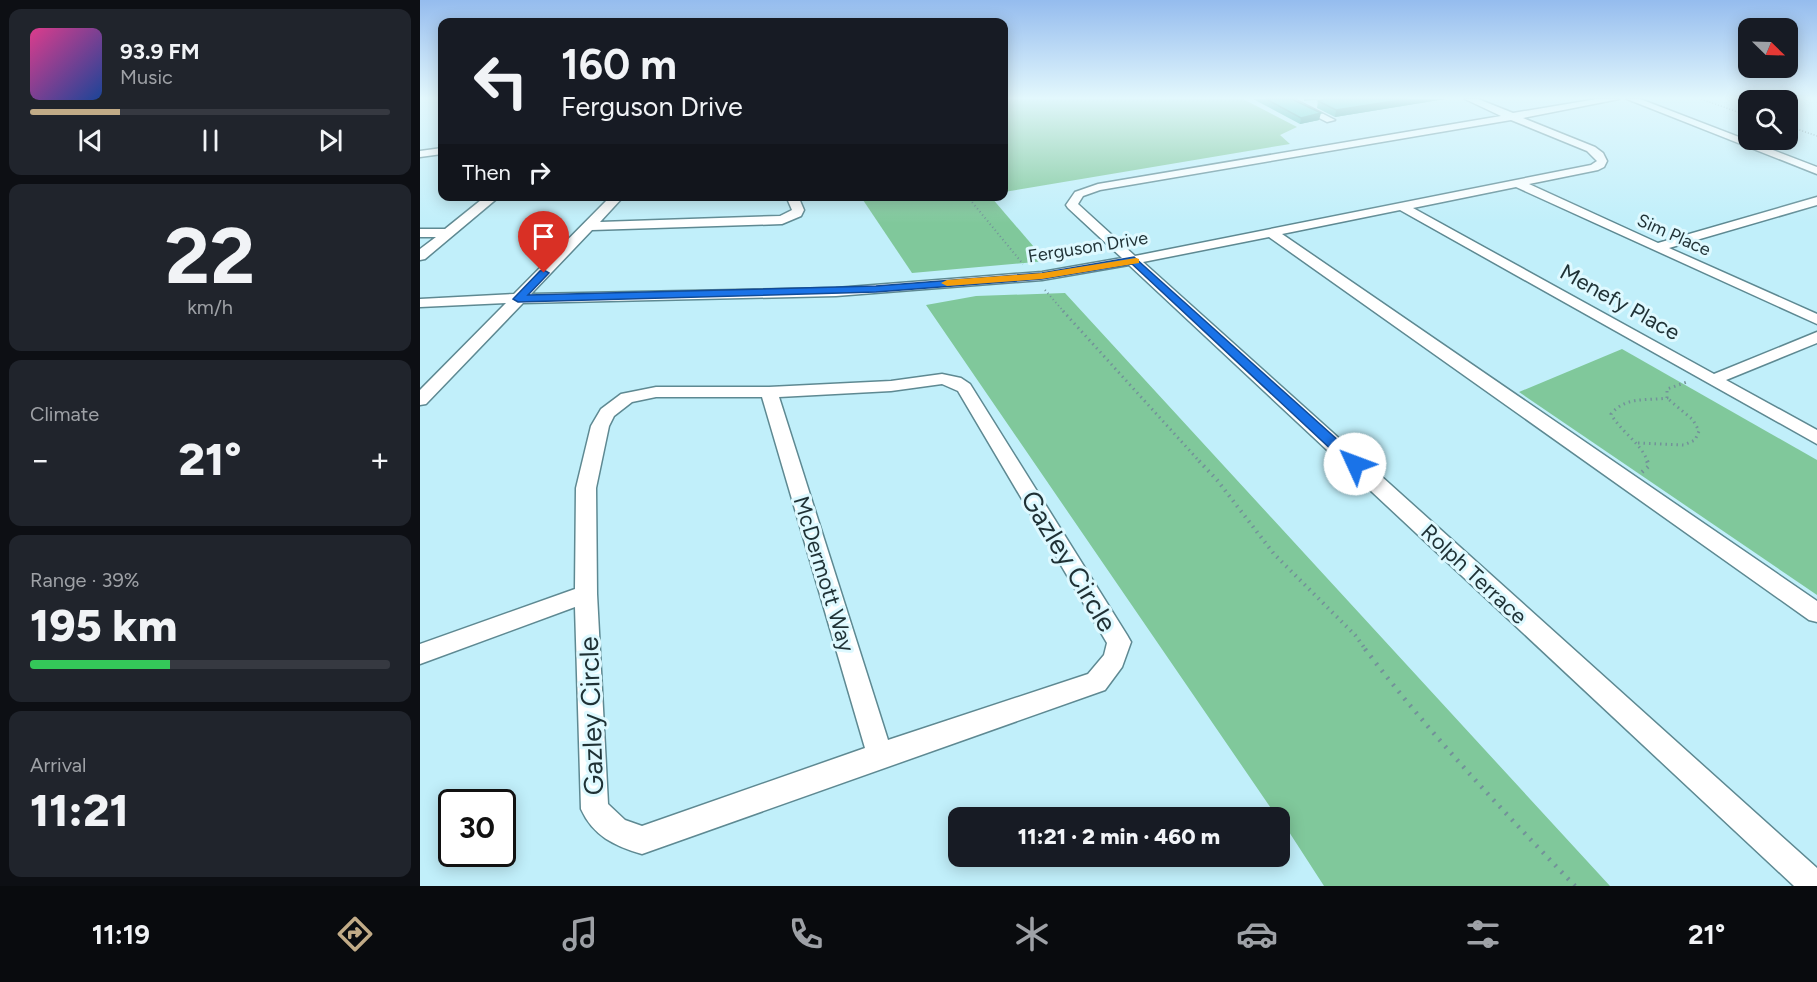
<!DOCTYPE html>
<html lang="en">
<head>
<meta charset="utf-8">
<style>
  :root { --surface:#171b24; --page:#20242c; --text:#f1f3f6; --muted:#9ea1a6; --line:#363941; --accent:#c1ab87 }
  body { margin:0; font-family:Figtree,sans-serif; background:var(--page); color:var(--text); height:100vh; display:flex; flex-direction:column; font-size:22px; white-space:nowrap }
  * { box-sizing:border-box; margin:0 }
  p { font-size:20px; color:var(--muted) }
  .icon { flex:none; width:33px; height:33px; fill:none; stroke:currentColor; stroke-width:2; stroke-linecap:round; stroke-linejoin:round }
  .map { position:relative; flex:1; overflow:hidden }
  .details { display:flex; flex-direction:column; gap:9px; padding:9px; background:#0d0f14; width:420px }
  .details>* { flex:none }
  .banner { position:absolute; left:18px; top:18px; width:570px; height:183px; border-radius:12px; box-shadow:0 3px 15px #0003; background:#171b24; color:var(--text); overflow:hidden }
  .needle { width:39px; rotate:113deg }
  .buttons { position:absolute; left:1318px; top:18px; display:grid; gap:12px }
  .buttons a { display:grid; place-items:center; width:60px; height:60px; border-radius:12px; background:var(--surface); box-shadow:0 3px 15px #0003; font-size:30px }
  .speed { position:absolute; left:18px; top:789px; display:flex; gap:12px; font-size:30px; font-weight:700; text-align:center }
  .speed>* { display:grid; place-content:center; width:78px; height:78px; border-radius:50%; background:var(--surface); box-shadow:0 3px 15px #0003; line-height:1 }
  .speed .limit { border:3px solid #111; border-radius:9px; background:#fff; color:#111 }
  .pin { position:absolute; display:grid; place-items:center; width:51px; height:51px; color:#fff; margin:-62px -26px; border-radius:50% 50% 50% 0; rotate:-45deg; box-shadow:0 0 6px #0007 }
  .pin .icon { rotate:45deg }
  .me { position:absolute; width:66px; margin:-33px; rotate:313deg; stroke-linejoin:round; filter:drop-shadow(0 0 4px #0008) }
  .turn { display:flex; align-items:center; gap:21px; height:126px; padding:0 24px; font-size:27px }
  .turn .icon { width:78px; height:78px; stroke-width:2.5 }
  .turn b { display:block; font-size:42px; line-height:51px }
  .then { display:flex; align-items:center; height:57px; padding:0 24px; background:#0003; gap:12px; font-size:22px }
  .big { font-size:45px; font-weight:800; line-height:1.1 }
  .details .card { flex:1; display:flex; flex-direction:column; justify-content:center; gap:9px; min-width:0; padding:0 21px; border-radius:12px; background:var(--page) }
  .details .dial { align-items:center; gap:0 }
  .dial b { font-size:78px; line-height:1 }
  .song { display:flex; align-items:center; gap:18px }
  .cover { width:72px; height:72px; border-radius:9px; background:linear-gradient(135deg,hsl(330 70% 55%),hsl(220 70% 35%)) }
  .played { height:6px; border-radius:3px; background:linear-gradient(90deg,var(--accent) 25%,var(--line) 25%) }
  .keys { display:flex; justify-content:space-around; direction:ltr }
  .heat { display:flex; justify-content:space-between; align-items:center; font-size:33px; direction:ltr }
  .charge { height:9px; border-radius:4px; background:linear-gradient(90deg,#34c759 39%,var(--line) 0) }
  .trip { position:absolute; left:528px; top:807px; width:342px; height:60px; border-radius:12px; background:var(--surface); box-shadow:0 3px 15px #0003; font-weight:800; line-height:60px; text-align:center }
  .dock { display:flex; height:96px; justify-content:space-around; align-items:center; background:#090b0e; color:var(--muted) }
  .dock .icon { width:42px; height:42px }
  .dock .current { color:var(--accent) }
  .dock b { font-size:27px; color:var(--text) }
  main { display:flex; flex:1; min-height:0 }
  .map>svg:first-child { display:block }
  .green { fill:#80c89b }
  .lines { fill:none; stroke-linecap:round; stroke-linejoin:round }
  .minor-casing { stroke:#5e8992; stroke-width:3 }
  .path-far4 { stroke:#729299; stroke-width:1.5; stroke-dasharray:1 2; stroke-linecap:butt }
  .path-far3 { stroke:#729299; stroke-width:2; stroke-dasharray:1 3; stroke-linecap:butt }
  .path-far2 { stroke:#729299; stroke-width:3; stroke-dasharray:1.5 4; stroke-linecap:butt }
  .path-far1 { stroke:#729299; stroke-width:4; stroke-dasharray:1.5 5; stroke-linecap:butt }
  .path { stroke:#729299; stroke-width:4.5; stroke-dasharray:2 7; stroke-linecap:butt }
  .minor { fill:#fff; fill-rule:evenodd }
  .wall { fill:#36a99d }
  .shaded-wall { fill:#2c8a80 }
  .building { fill:#3fc5b7; stroke:#2c8a80; stroke-width:1.5 }
  .route { fill:#1a73e8; stroke:#114b97; stroke-width:1.5 }
  .slow { fill:#f59e0b }
  .labels { text-anchor:middle; dominant-baseline:central; stroke-width:6; stroke-linejoin:round; paint-order:stroke }
  .far-street-label { font-size:18px; fill:#1f3135; stroke:#def9ff }
  .street-label { font-size:22px; fill:#1f3135; stroke:#def9ff }
  .near-street-label { font-size:27px; fill:#1f3135; stroke:#def9ff }
</style>
</head>
<body>
<main>
<section class="details">
<div class="card">
<div class="song"><i class="cover"></i><div><b>93.9 FM</b><p>Music</p></div></div>
<div class="played"></div>
<div class="keys"><svg class="icon" aria-label="previous" viewBox="0 0 24 24"><path d="M18 5L8 12l10 7zM5 5v14"/></svg><svg class="icon" aria-label="pause" viewBox="0 0 24 24"><path d="M8 5v14M16 5v14"/></svg><svg class="icon" aria-label="next" viewBox="0 0 24 24"><path d="M6 5l10 7-10 7zM19 5v14"/></svg></div>
</div>
<div class="card dial"><b>22</b><p>km/h</p></div>
<div class="card"><p>Climate</p>
<div class="heat"><a>−</a><b class="big">21°</b><a>+</a></div>
</div>
<div class="card"><p>Range · 39%</p><b class="big">195 km</b><div class="charge"></div></div>
<div class="card"><p>Arrival</p><b class="big">11:21</b></div>
</section>
<div class="map">
<svg width="1397" height="886" viewBox="0 0 1397 886">
  <rect width="100%" height="100%" fill="#c1effa"/>
  <g class="green">
    <path d="M584,99H823L877,127L860,135L870,144L584,192Z"/>
    <path d="M441,197H571L626,261L492,273Z"/>
    <path d="M645,293L1190,886H904L860,818L857,817L506,305L556,296Z"/>
    <path d="M1202,349L1397,460V595L1099,392Z"/>
  </g>
  <g class="lines">
    <defs>
      <g id="minor">
        <path d="M862,99H874L915,120L907,122Z"/>
        <path d="M1045,99H1058L1093,113L1177,99H1199L1103,118L1175,147L1183,153L1187,161L1184,167L1178,170L1109,184L1238,243L1397,197V205L1249,248L1397,314V324L1096,187L993,208L1294,374L1397,332V343L1306,380L1397,430V444L980,210L862,234L1397,601V622L1389,620L849,237L723,262L1397,868V886H1374L709,265L622,280L416,296L103,303L6,404L0,405V390L86,303L0,307V299L94,294L191,196H204L180,222L360,216L372,210L366,196H378L384,210L381,216L362,224L172,230L111,294L416,288L622,272L702,258L648,208L646,205L655,192L678,184L1081,116ZM1091,120L1167,151L1177,161L1171,165L715,256L658,204L663,196L680,190Z"/>
        <path d="M1207,99H1220L1397,167V174Z"/>
        <path d="M22,148V154L0,157V151Z"/>
        <path d="M66,196H80L5,259L0,260V249L16,237H0V229H25Z"/>
        <path d="M522,374L541,378L550,384L707,635L711,642L702,667L685,690L222,854C195,846 173,836 161,809L155,607L0,664V644L155,589L156,488L171,426L181,409L201,394L236,387H349L471,381ZM522,384L538,391L687,643L684,655L668,674L468,740L359,397L471,391ZM236,397H342L445,748L222,826L205,820L188,804L177,594L176,488L189,426L194,416L212,402Z"/>
      </g>
    </defs>
    <use href="#minor" class="minor-casing"/>
    <g class="path-far4">
      <path d="M1281,99L1329,116"/>
      <path d="M1368,126L1397,136"/>
    </g>
    <g class="path-far3">
      <path d="M547,196L603,264"/>
      <path d="M625,290L645,313"/>
    </g>
    <g class="path-far2">
      <path d="M643,311L780,462"/>
      <path d="M1218,443L1264,445L1275,440L1279,431L1273,420L1247,398"/>
      <path d="M1228,462C1221,443 1201,432 1191,414C1206,396 1226,401 1247,398V389L1267,382"/>
    </g>
    <g class="path-far1">
      <path d="M779,461L797,480L854,554L935,635L946,650"/>
      <path d="M1222,472L1229,466L1227,461"/>
    </g>
    <path class="path" d="M945,649C1010,734 1081,809 1155,886"/>
    <use href="#minor" class="minor"/>
  </g>
  <g class="wall">
    <path d="M833,99H872L899,120L880,124Z"/>
    <path d="M906,99H1025L915,117L897,108L898,101Z"/>
  </g>
  <g class="shaded-wall">
    <path d="M884,99H903L884,101Z"/>
    <path d="M987,99H1025L915,117L916,110Z"/>
    <path d="M901,113L899,120L880,124L881,118Z"/>
  </g>
  <g class="building">
    <path d="M846,99H872L901,113L881,118Z"/>
    <path d="M906,99H987L916,110L898,101Z"/>
  </g>
  <linearGradient id="sky" x2="0" y2="1"><stop stop-color="#95bcee"/><stop offset="0.44" stop-color="#e3f8fd"/><stop offset="1" stop-color="#e3f8fd" stop-opacity="0"/></linearGradient>
  <rect width="1397" height="223" fill="url(#sky)"/>
  <path class="route" d="M714,257L940,460L942,464L940,467H930L712,264L622,279L456,292L98,302L93,299L120,271L124,270L129,273L108,295L456,286L622,273Z"/>
  <path class="slow" d="M716,258L719,259V263L622,279L527,286L521,283L527,280L622,273Z"/>
  <g class="labels">
    <g class="far-street-label">
      <text transform="translate(1254 235) rotate(24)">Sim Place</text>
      <text transform="translate(668 247) rotate(-9)">Ferguson Drive</text>
    </g>
    <g class="street-label">
      <text transform="translate(1200 302) rotate(29)">Menefy Place</text>
      <text transform="translate(404 574) rotate(73)">McDermott Way</text>
      <text transform="translate(1054 574) rotate(43)">Rolph Terrace</text>
    </g>
    <g class="near-street-label">
      <text transform="translate(649 561) rotate(59)">Gazley Circle</text>
      <text transform="translate(171 716) rotate(-92)">Gazley Circle</text>
    </g>
  </g>
</svg>
<div class="buttons">
<a><svg class="needle" viewBox="-14 -14 28 28"><path d="M0-13l5 13h-10z" fill="#e53935"/><path d="M0 13l5-13h-10z" fill="#9ea1a6"/></svg></a>
<a><svg class="icon" aria-label="search" viewBox="0 0 24 24"><circle cx="10" cy="10" r="6"/><path d="M15 15l6 6"/></svg></a>
</div>
<div class="speed"><div class="limit">30</div></div>
<div class="pin" style="left:124px;top:273px;background:#d93025"><svg class="icon" aria-label="arrive" viewBox="0 0 24 24"><path d="M6 21V4h12l-3 4 3 4H6"/></svg></div>
<svg class="me" style="left:935px;top:464px" viewBox="-20 -20 40 40"><circle r="19" fill="#fff"/><path d="M0-13L10 11 0 6-10 11z" fill="#1a73e8"/></svg>
<div class="trip">11:21 · 2 min · 460 m</div>
<div class="banner">
<div class="turn"><svg class="icon" aria-label="left" viewBox="0 0 24 24"><path d="M17 20v-9H6M10 6l-5 5 5 5"/></svg><div><b>160 m</b>Ferguson Drive</div></div>
<div class="then">Then<svg class="icon" aria-label="right" viewBox="0 0 24 24"><path d="M7 20v-9h11M14 6l5 5-5 5"/></svg></div>
</div>
</div>
</main>
<nav class="dock">
<b>11:19</b>
<svg class="icon current" aria-label="directions" viewBox="0 0 24 24"><path d="M12 3l9 9-9 9-9-9zM9 14v-3h6M13 9l2 2-2 2"/></svg>
<svg class="icon" aria-label="music" viewBox="0 0 24 24"><path d="M9 18V5l10-2v13"/><circle cx="6" cy="18" r="3"/><circle cx="16" cy="16" r="3"/></svg>
<svg class="icon" aria-label="phone" viewBox="0 0 24 24"><path d="M5 4h4l2 5-3 2q2 4 5 5l2-3 5 2v4C11 20 4 13 5 4z"/></svg>
<svg class="icon" aria-label="climate" viewBox="0 0 24 24"><path d="M12 3v18M4 7l16 10M4 17L20 7"/></svg>
<svg class="icon" aria-label="car" viewBox="0 0 24 24"><path d="M5 17H2v-5l4-1 3-4h7l3 4 3 1v5h-3M9 17h6M6 11h13"/><circle cx="7" cy="17" r="2"/><circle cx="17" cy="17" r="2"/></svg>
<svg class="icon" aria-label="filters" viewBox="0 0 24 24"><path d="M4 7h16M4 17h16"/><circle cx="9" cy="7" r="2"/><circle cx="15" cy="17" r="2"/></svg>
<b>21°</b>
</nav>
</body>
</html>
